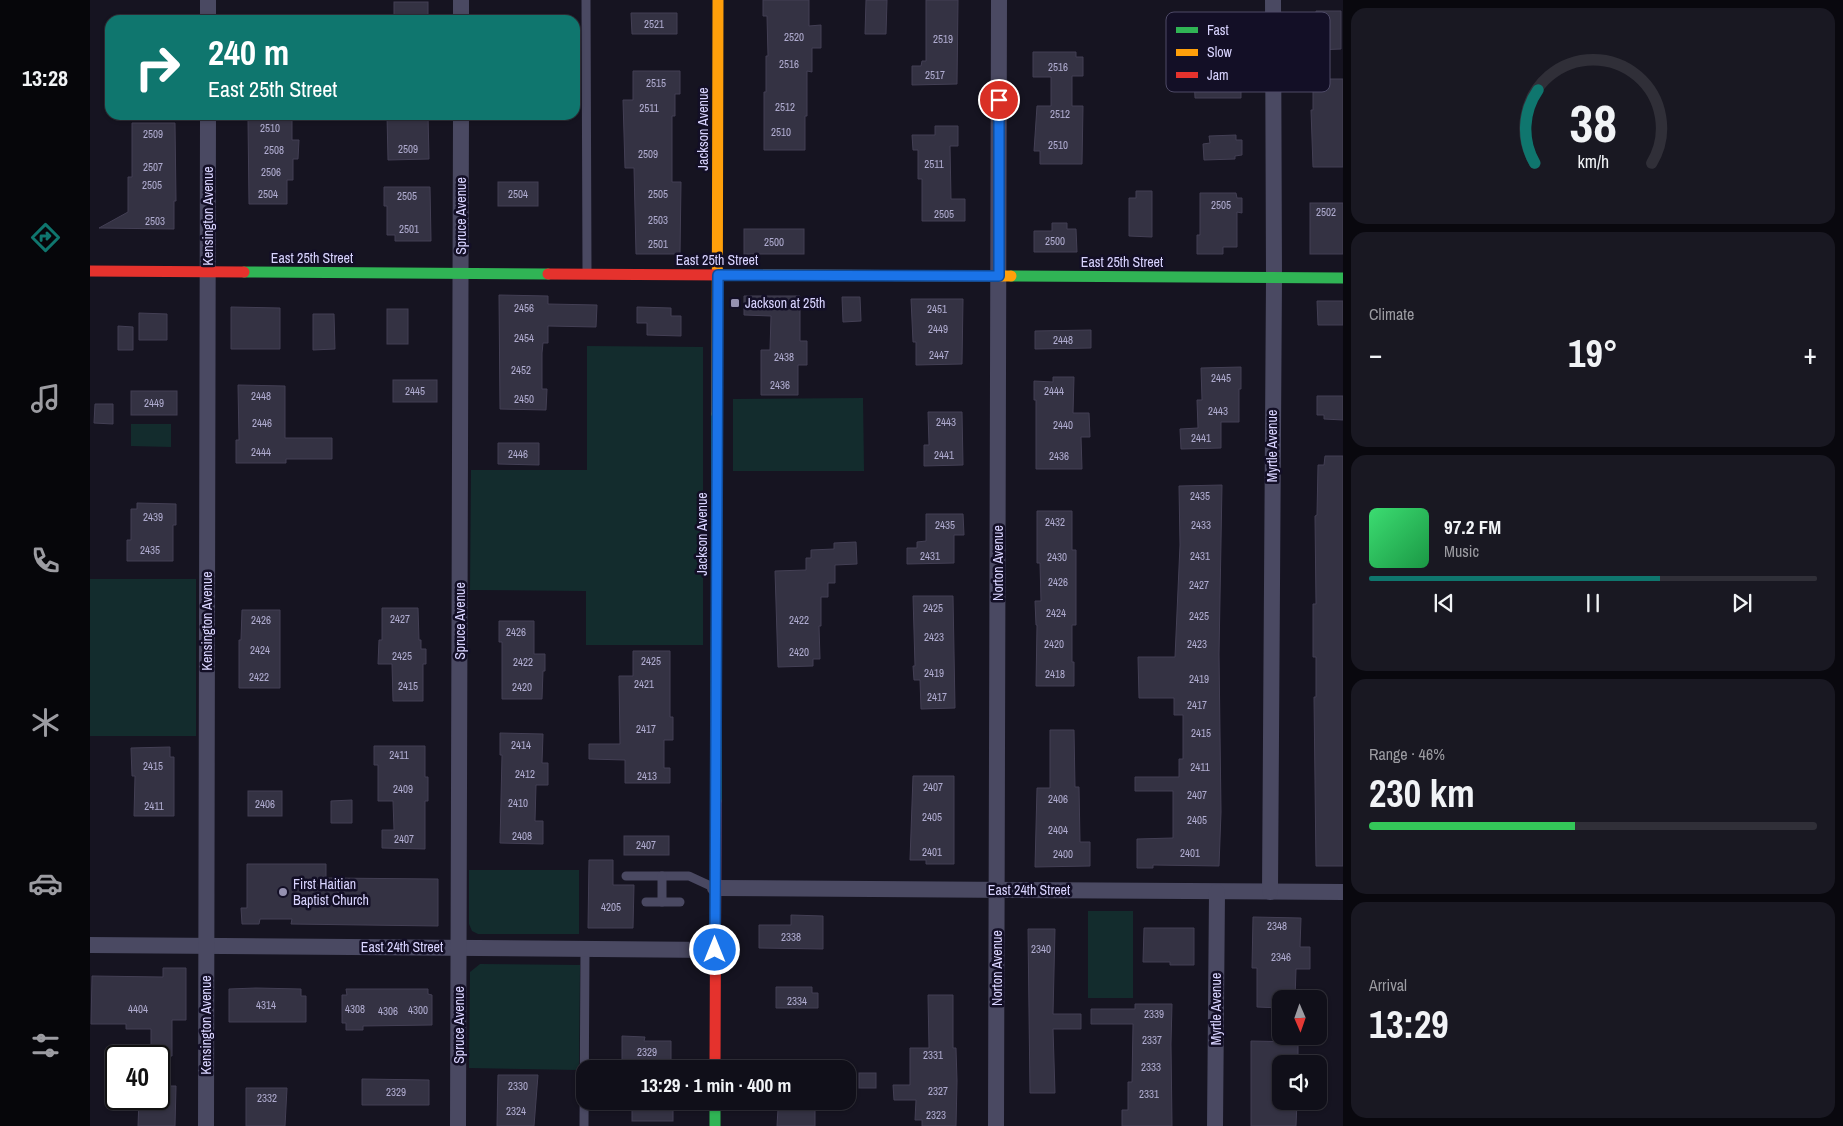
<!DOCTYPE html>
<html lang="en">
<head>
<meta charset="utf-8">
<style>
  :root { --surface:#100f19; --page:#191822; --text:#f1f3f6; --muted:#9c9ca2; --line:#302f38; --accent:#0f766e }
  body { margin:0; font-family:"Archivo Narrow",sans-serif; background:var(--page); color:var(--text); height:100vh; display:flex; flex-direction:column; font-size:19px; white-space:nowrap }
  * { box-sizing:border-box; margin:0 }
  p { font-size:16px; color:var(--muted) }
  .icon { flex:none; width:28px; height:28px; fill:none; stroke:currentColor; stroke-width:2; stroke-linecap:round; stroke-linejoin:round }
  .map { position:relative; flex:1; overflow:hidden }
  .side { display:flex; flex-direction:column; gap:8px; padding:8px; background:#09080e; width:500px }
  .side>* { flex:none }
  .top-card { position:absolute; left:15px; top:15px; width:475px; height:105px; border-radius:15px; box-shadow:0 1px 4px #0004,0 0 0 1px var(--line); background:#0f766e; color:#fff; overflow:hidden }
  .needle { width:32px; rotate:178deg }
  .buttons { position:absolute; left:1182px; top:990px; display:grid; gap:10px }
  .buttons a { display:grid; place-items:center; width:55px; height:55px; border-radius:10px; background:var(--surface); box-shadow:0 1px 4px #0004,0 0 0 1px var(--line); font-size:25px }
  .speed { position:absolute; left:15px; top:1045px; display:flex; gap:10px; font-size:25px; font-weight:700; text-align:center }
  .speed>* { display:grid; place-content:center; width:65px; height:65px; border-radius:50%; background:var(--surface); box-shadow:0 1px 4px #0004,0 0 0 1px var(--line); line-height:1 }
  .speed .limit { border:2px solid #111; border-radius:8px; background:#fff; color:#111 }
  .pin { position:absolute; display:grid; place-items:center; width:42px; height:42px; color:#fff; margin:-21px; border:2px solid #fff; border-radius:50%; box-shadow:0 1px 5px #0007 }
  .me { position:absolute; width:55px; margin:-28px; rotate:0deg; stroke-linejoin:round; filter:drop-shadow(0 0 4px #0008) }
  .turn { display:flex; align-items:center; gap:18px; height:105px; padding:0 20px; font-size:22px }
  .turn .icon { width:65px; height:65px; stroke-width:2.5 }
  .turn b { display:block; font-size:35px; line-height:42px }
  .big { font-size:38px; font-weight:700; line-height:1.1 }
  .side .card { flex:1; display:flex; flex-direction:column; justify-content:center; gap:8px; min-width:0; padding:0 18px; border-radius:15px; background:var(--page) }
  .side .dial { align-items:center; gap:0 }
  .dial svg { height:130px; overflow:visible; fill:none; stroke:var(--line); stroke-width:7; stroke-linecap:round; text-anchor:middle }
  .dial text { fill:var(--text); stroke:none }
  .song { display:flex; align-items:center; gap:15px }
  .cover { width:60px; height:60px; border-radius:8px; background:linear-gradient(135deg,hsl(140 70% 55%),hsl(140 70% 35%)) }
  .played { height:5px; border-radius:2px; background:linear-gradient(90deg,var(--accent) 65%,var(--line) 65%) }
  .keys { display:flex; justify-content:space-around; direction:ltr }
  .heat { display:flex; justify-content:space-between; align-items:center; font-size:28px; direction:ltr }
  .charge { height:8px; border-radius:4px; background:linear-gradient(90deg,#34c759 46%,var(--line) 0) }
  .trip { position:absolute; left:486px; top:1060px; width:280px; height:50px; border-radius:15px; background:var(--surface); box-shadow:0 1px 4px #0004,0 0 0 1px var(--line); font-weight:700; line-height:50px; text-align:center }
  main { display:flex; flex:1; min-height:0 }
  .dock { display:flex; flex-direction:column; width:90px; justify-content:space-around; align-items:center; background:#06060a; color:var(--muted) }
  .dock .icon { width:35px; height:35px }
  .dock .active { color:var(--accent) }
  .dock b { font-size:22px; color:var(--text) }
  .map>svg:first-child { display:block }
  .green { fill:#132c2d }
  .building { fill:#343243; stroke:#433f54 }
  .lines { fill:none; stroke-linecap:round; stroke-linejoin:round }
  .lane { stroke:#4a4962; stroke-width:9 }
  .street { stroke:#4a4962; stroke-width:16 }
  .fast { stroke:#30b455; stroke-width:11 }
  .slow { stroke:#ff9f0a; stroke-width:11 }
  .jam { stroke:#e5322d; stroke-width:11 }
  .route-casing { stroke:#114b97; stroke-width:12 }
  .route { stroke:#1a73e8; stroke-width:9 }
  .poi-dot { fill:#9591b1; stroke:#130f26; stroke-width:2 }
  .labels { text-anchor:middle; dominant-baseline:central; stroke-width:5; stroke-linejoin:round; paint-order:stroke }
  .number-label { font-size:11px; fill:#b0acd0 }
  .street-label { font-size:14px; fill:#d9d4ff; stroke:#130f26 }
  .poi-label { font-size:14px; fill:#d9d4ff; stroke:#130f26; text-anchor:start }
  .key { fill:#130f26; stroke:#4e4a67; stroke-width:1 }
  .key-label { font-size:14px; fill:#d9d4ff }
</style>
</head>
<body>
<main>
<nav class="dock">
<b>13:28</b>
<svg class="icon active" aria-label="directions" viewBox="0 0 24 24"><path d="M12 3l9 9-9 9-9-9zM9 14v-3h6M13 9l2 2-2 2"/></svg>
<svg class="icon" aria-label="music" viewBox="0 0 24 24"><path d="M9 18V5l10-2v13"/><circle cx="6" cy="18" r="3"/><circle cx="16" cy="16" r="3"/></svg>
<svg class="icon" aria-label="phone" viewBox="0 0 24 24"><path d="M5 4h4l2 5-3 2q2 4 5 5l2-3 5 2v4C11 20 4 13 5 4z"/></svg>
<svg class="icon" aria-label="climate" viewBox="0 0 24 24"><path d="M12 3v18M4 7l16 10M4 17L20 7"/></svg>
<svg class="icon" aria-label="car" viewBox="0 0 24 24"><path d="M5 17H2v-5l4-1 3-4h7l3 4 3 1v5h-3M9 17h6M6 11h13"/><circle cx="7" cy="17" r="2"/><circle cx="17" cy="17" r="2"/></svg>
<svg class="icon" aria-label="filters" viewBox="0 0 24 24"><path d="M4 7h16M4 17h16"/><circle cx="9" cy="7" r="2"/><circle cx="15" cy="17" r="2"/></svg>
</nav>
<div class="map">
<svg width="1253" height="1126" viewBox="0 0 1253 1126">
  <rect width="100%" height="100%" fill="#161421"/>
  <g class="green">
    <path d="M497,346L613,347V645H496V591L380,590L381,470H497Z"/>
    <path d="M773,398L774,471H643V399Z"/>
    <path d="M41,424H81V447L41,446Z"/>
    <rect x="0" y="579" width="106" height="157"/>
    <path d="M379,870H489V934H388L382,931L379,924Z"/>
    <rect x="998" y="911" width="45" height="87"/>
    <path d="M390,964L490,965L489,1070L379,1068L380,972Z"/>
  </g>
  <g class="building">
    <path d="M673,0H719V26L731,25V48H722V72L717,71V116H715V150H674V92H676V56H678L677,16H673Z"/>
    <path d="M776,0H797L796,34H775Z"/>
    <path d="M836,0H868L867,84L822,85V66H831L832,61H836Z"/>
    <rect x="304" y="2" width="34" height="18"/>
    <path d="M1226,11H1251V49L1226,50Z"/>
    <path d="M541,13H587V34H542Z"/>
    <path d="M1114,19H1149V75H1151V98H1105L1104,75H1115Z"/>
    <path d="M943,52H986V57H993V76H982V106H993L992,164H950V151H944L947,106H961V77H943Z"/>
    <path d="M543,71H590V94H585V116H582V182H591L590,254H546L544,168H535L533,100H543Z"/>
    <path d="M1223,79H1253V167H1223L1221,110H1223Z"/>
    <path d="M297,115H338L339,159L298,160Z"/>
    <path d="M158,119L202,120V140H209L208,159H203V180H197V204H159Z"/>
    <path d="M42,123H85L86,201H84V229L9,228L38,212V177H42Z"/>
    <path d="M845,126H868V146H860L861,199H875V221H832V179H828V150H823L822,135H845Z"/>
    <path d="M1146,135V140H1152V155L1145,156V159L1114,160L1113,144L1120,143L1119,136Z"/>
    <rect x="408" y="182" width="40" height="24"/>
    <path d="M294,187H340L341,241H305V235H297V206H294Z"/>
    <path d="M1046,191H1062V237L1039,236V198H1046Z"/>
    <path d="M1110,193H1146L1147,198H1152V213L1147,212V247H1133V254H1107V235H1110Z"/>
    <rect x="1220" y="203" width="33" height="51"/>
    <path d="M962,223H977V229H986L987,252H944V231H962Z"/>
    <rect x="654" y="229" width="60" height="25"/>
    <path d="M409,295L458,296V304L507,305L506,327L458,326V343H453L452,353V389H457L456,410L410,409Z"/>
    <path d="M654,296H710V341H717V365H708V395H671V350H680L681,316L654,315Z"/>
    <path d="M752,297H770L771,321L753,322Z"/>
    <path d="M821,299H873L872,364L826,365V342H823Z"/>
    <path d="M1227,301H1253V325H1228Z"/>
    <path d="M141,307L190,308V349H141Z"/>
    <path d="M547,307L581,308V316H591V336L557,335V323H547Z"/>
    <rect x="297" y="309" width="21" height="35"/>
    <path d="M49,313L77,314V340H49Z"/>
    <path d="M223,314H244L245,349L223,350Z"/>
    <path d="M28,326L43,327V350H28Z"/>
    <path d="M1001,330V348L945,349V331Z"/>
    <path d="M1151,367V389H1149V422H1131V448L1091,449L1090,429L1108,428L1107,400H1112L1111,368Z"/>
    <path d="M963,377H984L983,413H999L1000,437H991L992,469H946V400H944V381L963,382Z"/>
    <rect x="303" y="380" width="44" height="22"/>
    <path d="M148,385L195,386V438H242V459H196V463H146V440H149Z"/>
    <rect x="41" y="391" width="46" height="24"/>
    <path d="M1227,396H1253V420L1234,419V415H1227Z"/>
    <path d="M5,404H23V424L4,423Z"/>
    <path d="M838,412H872L873,465L834,466V445H839Z"/>
    <path d="M408,443H449V465L408,464Z"/>
    <path d="M1235,456H1253V866H1226L1224,697H1226V657H1223V604H1226L1225,516L1227,515L1228,465H1234Z"/>
    <path d="M1132,485L1129,654L1131,812L1129,866L1063,865V868H1047V839L1083,838V791H1045V777H1089V759H1093V715H1084V698H1049L1048,657H1085L1090,545L1089,486Z"/>
    <path d="M47,503L86,504V525H83V561H37V540H41V509H47Z"/>
    <path d="M947,511H982V550H986V625H982V662H984V686H946L947,625H946L945,601H951L950,563H947Z"/>
    <path d="M836,514H873L874,535H864V563L817,564V548H827V542L836,541Z"/>
    <path d="M766,542L767,564L745,565V583H738V597H731V626H729L730,659H723V666L688,667L685,571L716,570V558H721V550L744,549V543Z"/>
    <path d="M823,596H863L865,708L831,709L830,680H824L823,666H825Z"/>
    <path d="M292,608H328L329,640H331V649H336V664H333V701H303L302,664H288L289,640H292Z"/>
    <path d="M152,610H190V688H149V640H151Z"/>
    <path d="M409,621H444V654H455V671H453L452,699H412V642H409Z"/>
    <path d="M543,651H580V717H583V740H574V768H580V783H535V760L499,759V744H530L529,676H543Z"/>
    <path d="M960,730H984L985,787H989L990,842H1000V866L945,867L947,788H960Z"/>
    <path d="M410,733L453,734L452,763H458V785H446L445,821H453V844L410,843L412,755H410Z"/>
    <path d="M284,746H335V777H338V801H335V849L292,848V830H304L303,801H288V765H284Z"/>
    <path d="M80,747V757H84V816H44L45,776H42L41,748Z"/>
    <path d="M823,776H864V864H836V860H820Z"/>
    <rect x="158" y="791" width="34" height="25"/>
    <path d="M262,800V823H241V801Z"/>
    <rect x="534" y="836" width="45" height="19"/>
    <path d="M499,860H523V885H544L543,928H498Z"/>
    <path d="M157,864H236V878L348,879V926L201,924L202,919H170L169,924H152L151,908H157Z"/>
    <path d="M701,915L733,916V949L669,948V925H701Z"/>
    <path d="M1163,917L1211,918L1210,947H1220V969H1206L1205,999H1191V1008L1167,1007V968H1162Z"/>
    <path d="M1054,928H1104V965H1080V962H1053Z"/>
    <path d="M938,929H965L963,1014H991V1029H963L965,1093H940Z"/>
    <path d="M73,968H96V1020H82V1056H61V1029H36V1024H1L2,976L73,977Z"/>
    <path d="M686,987H722V993H728V1008H686Z"/>
    <path d="M166,988L211,989V996H216V1022H139V989Z"/>
    <path d="M256,989H338V994L342,995V1025L273,1026V1030H256V1023H252V995H257Z"/>
    <path d="M838,995H863V1048H866L867,1081L866,1126H832V1120H825L826,1100H804L803,1085H820V1048H839Z"/>
    <path d="M1045,1004H1082L1081,1044L1082,1126H1032V1110H1038V1082H1042L1043,1024H1001V1009H1045Z"/>
    <path d="M532,1036L555,1037L554,1041H581V1063H532Z"/>
    <path d="M1161,1041L1208,1042V1062H1191V1101H1207L1206,1126H1161Z"/>
    <rect x="769" y="1073" width="17" height="15"/>
    <path d="M408,1075H448L444,1126H407Z"/>
    <path d="M272,1079L339,1080V1105H272Z"/>
    <path d="M69,1086H86L85,1126H48L49,1099H69Z"/>
    <path d="M156,1088H197L195,1126H156Z"/>
    <rect x="542" y="1101" width="41" height="20"/>
    <path d="M688,1109H725V1126H687Z"/>
  </g>
  <g class="lines">
    <g class="lane">
      <path d="M496,0L497,272"/>
      <path d="M536,876H599L625,888"/>
      <path d="M572,876V902"/>
      <path d="M556,902H590"/>
      <path d="M494,1126L495,949"/>
    </g>
    <g class="street">
      <path d="M118,0V20"/>
      <path d="M371,20V0"/>
      <path d="M625,888L1253,892"/>
      <path d="M1180,892L1184,278L1183,0"/>
      <path d="M0,945L625,950"/>
      <path d="M116,1126L118,115"/>
      <path d="M368,1126L371,115"/>
      <path d="M906,1126L909,0"/>
      <path d="M1125,1126L1127,892"/>
    </g>
    <g class="fast">
      <path d="M154,272L458,274"/>
      <path d="M921,276L1253,278"/>
      <path d="M626,801L627,414"/>
      <path d="M625,1101V1126"/>
    </g>
    <g class="slow">
      <path d="M637,275L921,276"/>
      <path d="M627,414L628,0"/>
    </g>
    <g class="jam">
      <path d="M0,271L154,272"/>
      <path d="M458,274L637,275"/>
      <path d="M625,1069L626,801"/>
    </g>
  </g>
  <g class="lines">
    <defs>
      <path id="route" d="M625,950L628,275L909,276V100"/>
    </defs>
    <use href="#route" class="route-casing"/>
    <use href="#route" class="route"/>
  </g>
  <g class="poi-dot">
    <rect x="640" y="298" width="10" height="10" rx="2.5"/>
    <circle cx="193" cy="892" r="5"/>
  </g>
  <g class="labels">
    <g class="number-label">
      <text x="564" y="24">2521</text>
      <text x="704" y="37">2520</text>
      <text x="853" y="39">2519</text>
      <text x="699" y="64">2516</text>
      <text x="968" y="67">2516</text>
      <text x="845" y="75">2517</text>
      <text x="566" y="83">2515</text>
      <text x="695" y="107">2512</text>
      <text x="559" y="108">2511</text>
      <text x="970" y="114">2512</text>
      <text x="180" y="128">2510</text>
      <text x="691" y="132">2510</text>
      <text x="63" y="134">2509</text>
      <text x="968" y="145">2510</text>
      <text x="318" y="149">2509</text>
      <text x="184" y="150">2508</text>
      <text x="558" y="154">2509</text>
      <text x="844" y="164">2511</text>
      <text x="63" y="167">2507</text>
      <text x="181" y="172">2506</text>
      <text x="62" y="185">2505</text>
      <text x="178" y="194">2504</text>
      <text x="428" y="194">2504</text>
      <text x="568" y="194">2505</text>
      <text x="317" y="196">2505</text>
      <text x="1131" y="205">2505</text>
      <text x="1236" y="212">2502</text>
      <text x="854" y="214">2505</text>
      <text x="568" y="220">2503</text>
      <text x="65" y="221">2503</text>
      <text x="319" y="229">2501</text>
      <text x="965" y="241">2500</text>
      <text x="684" y="242">2500</text>
      <text x="568" y="244">2501</text>
      <text x="434" y="308">2456</text>
      <text x="847" y="309">2451</text>
      <text x="848" y="329">2449</text>
      <text x="434" y="338">2454</text>
      <text x="973" y="340">2448</text>
      <text x="849" y="355">2447</text>
      <text x="694" y="357">2438</text>
      <text x="431" y="370">2452</text>
      <text x="1131" y="378">2445</text>
      <text x="690" y="385">2436</text>
      <text x="325" y="391">2445</text>
      <text x="964" y="391">2444</text>
      <text x="171" y="396">2448</text>
      <text x="434" y="399">2450</text>
      <text x="64" y="403">2449</text>
      <text x="1128" y="411">2443</text>
      <text x="856" y="422">2443</text>
      <text x="172" y="423">2446</text>
      <text x="973" y="425">2440</text>
      <text x="1111" y="438">2441</text>
      <text x="171" y="452">2444</text>
      <text x="428" y="454">2446</text>
      <text x="854" y="455">2441</text>
      <text x="969" y="456">2436</text>
      <text x="1110" y="496">2435</text>
      <text x="63" y="517">2439</text>
      <text x="965" y="522">2432</text>
      <text x="855" y="525">2435</text>
      <text x="1111" y="525">2433</text>
      <text x="60" y="550">2435</text>
      <text x="840" y="556">2431</text>
      <text x="1110" y="556">2431</text>
      <text x="967" y="557">2430</text>
      <text x="968" y="582">2426</text>
      <text x="1109" y="585">2427</text>
      <text x="843" y="608">2425</text>
      <text x="966" y="613">2424</text>
      <text x="1109" y="616">2425</text>
      <text x="310" y="619">2427</text>
      <text x="171" y="620">2426</text>
      <text x="709" y="620">2422</text>
      <text x="426" y="632">2426</text>
      <text x="844" y="637">2423</text>
      <text x="964" y="644">2420</text>
      <text x="1107" y="644">2423</text>
      <text x="170" y="650">2424</text>
      <text x="709" y="652">2420</text>
      <text x="312" y="656">2425</text>
      <text x="561" y="661">2425</text>
      <text x="433" y="662">2422</text>
      <text x="844" y="673">2419</text>
      <text x="965" y="674">2418</text>
      <text x="169" y="677">2422</text>
      <text x="1109" y="679">2419</text>
      <text x="554" y="684">2421</text>
      <text x="318" y="686">2415</text>
      <text x="432" y="687">2420</text>
      <text x="847" y="697">2417</text>
      <text x="1107" y="705">2417</text>
      <text x="556" y="729">2417</text>
      <text x="1111" y="733">2415</text>
      <text x="431" y="745">2414</text>
      <text x="309" y="755">2411</text>
      <text x="63" y="766">2415</text>
      <text x="1110" y="767">2411</text>
      <text x="435" y="774">2412</text>
      <text x="557" y="776">2413</text>
      <text x="843" y="787">2407</text>
      <text x="313" y="789">2409</text>
      <text x="1107" y="795">2407</text>
      <text x="968" y="799">2406</text>
      <text x="428" y="803">2410</text>
      <text x="175" y="804">2406</text>
      <text x="64" y="806">2411</text>
      <text x="842" y="817">2405</text>
      <text x="1107" y="820">2405</text>
      <text x="968" y="830">2404</text>
      <text x="432" y="836">2408</text>
      <text x="314" y="839">2407</text>
      <text x="556" y="845">2407</text>
      <text x="842" y="852">2401</text>
      <text x="1100" y="853">2401</text>
      <text x="973" y="854">2400</text>
      <text x="521" y="907">4205</text>
      <text x="1187" y="926">2348</text>
      <text x="701" y="937">2338</text>
      <text x="951" y="949">2340</text>
      <text x="1191" y="957">2346</text>
      <text x="707" y="1001">2334</text>
      <text x="176" y="1005">4314</text>
      <text x="48" y="1009">4404</text>
      <text x="265" y="1009">4308</text>
      <text x="328" y="1010">4300</text>
      <text x="298" y="1011">4306</text>
      <text x="1064" y="1014">2339</text>
      <text x="1062" y="1040">2337</text>
      <text x="557" y="1052">2329</text>
      <text x="843" y="1055">2331</text>
      <text x="1061" y="1067">2333</text>
      <text x="428" y="1086">2330</text>
      <text x="848" y="1091">2327</text>
      <text x="306" y="1092">2329</text>
      <text x="1059" y="1094">2331</text>
      <text x="177" y="1098">2332</text>
      <text x="426" y="1111">2324</text>
      <text x="846" y="1115">2323</text>
    </g>
    <g class="street-label">
      <text transform="translate(613 129) rotate(-90)">Jackson Avenue</text>
      <text transform="translate(118 216) rotate(-90)">Kensington Avenue</text>
      <text transform="translate(371 216) rotate(-90)">Spruce Avenue</text>
      <text x="222" y="258">East 25th Street</text>
      <text x="627" y="260">East 25th Street</text>
      <text x="1032" y="262">East 25th Street</text>
      <text transform="translate(1182 446) rotate(-90)">Myrtle Avenue</text>
      <text transform="translate(612 534) rotate(-90)">Jackson Avenue</text>
      <text transform="translate(908 563) rotate(-90)">Norton Avenue</text>
      <text transform="translate(117 621) rotate(-90)">Kensington Avenue</text>
      <text transform="translate(370 621) rotate(-90)">Spruce Avenue</text>
      <text x="939" y="890">East 24th Street</text>
      <text x="312" y="947">East 24th Street</text>
      <text transform="translate(907 968) rotate(-90)">Norton Avenue</text>
      <text transform="translate(1126 1009) rotate(-90)">Myrtle Avenue</text>
      <text transform="translate(116 1025) rotate(-90)">Kensington Avenue</text>
      <text transform="translate(369 1025) rotate(-90)">Spruce Avenue</text>
    </g>
    <g class="poi-label">
      <text x="655" y="303">Jackson at 25th</text>
      <text x="203" y="884">First Haitian<tspan x="203" dy="16">Baptist Church</tspan></text>
    </g>
  </g>
  <rect x="1076" y="12" width="164" height="80" rx="8" class="key"/>
  <rect x="1086" y="27" width="22" height="6" fill="#30b455"/>
  <rect x="1086" y="49" width="22" height="7" fill="#ff9f0a"/>
  <rect x="1086" y="72" width="22" height="6" fill="#e5322d"/>
  <g class="key-label">
    <text x="1117" y="35">Fast</text>
    <text x="1117" y="57">Slow</text>
    <text x="1117" y="80">Jam</text>
  </g>
</svg>
<div class="buttons">
<a><svg class="needle" viewBox="-14 -14 28 28"><path d="M0-13l5 13h-10z" fill="#e53935"/><path d="M0 13l5-13h-10z" fill="#9c9ca2"/></svg></a>
<a><svg class="icon" aria-label="sound" viewBox="0 0 24 24"><path d="M4 9h4l5-4v14l-5-4H4zM17 9q2 3 0 6"/></svg></a>
</div>
<div class="speed"><div class="limit">40</div></div>
<div class="pin" style="left:909px;top:100px;background:#d93025"><svg class="icon" aria-label="arrive" viewBox="0 0 24 24"><path d="M6 21V4h12l-3 4 3 4H6"/></svg></div>
<svg class="me" style="left:625px;top:950px" viewBox="-20 -20 40 40"><circle r="17" fill="#1a73e8" stroke="#fff" stroke-width="3"/><path d="M0-11L8 9 0 5-8 9z" fill="#fff"/></svg>
<div class="trip">13:29 · 1 min · 400 m</div>
<div class="top-card">
<div class="turn"><svg class="icon" aria-label="right" viewBox="0 0 24 24"><path d="M7 20v-9h11M14 6l5 5-5 5"/></svg><div><b>240 m</b>East 25th Street</div></div>
</div>
</div>
<section class="side">
<div class="card dial"><svg viewBox="0 0 100 80">
<path d="M14 69A42 42 0 1 1 86 69"/>
<path d="M14 69A42 42 0 0 1 16 24" stroke="#0f766e"/>
<text x="50" y="56" font-size="32" font-weight="700">38</text>
<text x="50" y="72" font-size="11">km/h</text>
</svg></div>
<div class="card"><p>Climate</p>
<div class="heat"><a>−</a><b class="big">19°</b><a>+</a></div>
</div>
<div class="card">
<div class="song"><i class="cover"></i><div><b>97.2 FM</b><p>Music</p></div></div>
<div class="played"></div>
<div class="keys"><svg class="icon" aria-label="previous" viewBox="0 0 24 24"><path d="M18 5L8 12l10 7zM5 5v14"/></svg><svg class="icon" aria-label="pause" viewBox="0 0 24 24"><path d="M8 5v14M16 5v14"/></svg><svg class="icon" aria-label="next" viewBox="0 0 24 24"><path d="M6 5l10 7-10 7zM19 5v14"/></svg></div>
</div>
<div class="card"><p>Range · 46%</p><b class="big">230 km</b><div class="charge"></div></div>
<div class="card"><p>Arrival</p><b class="big">13:29</b></div>
</section>
</main>
</body>
</html>
